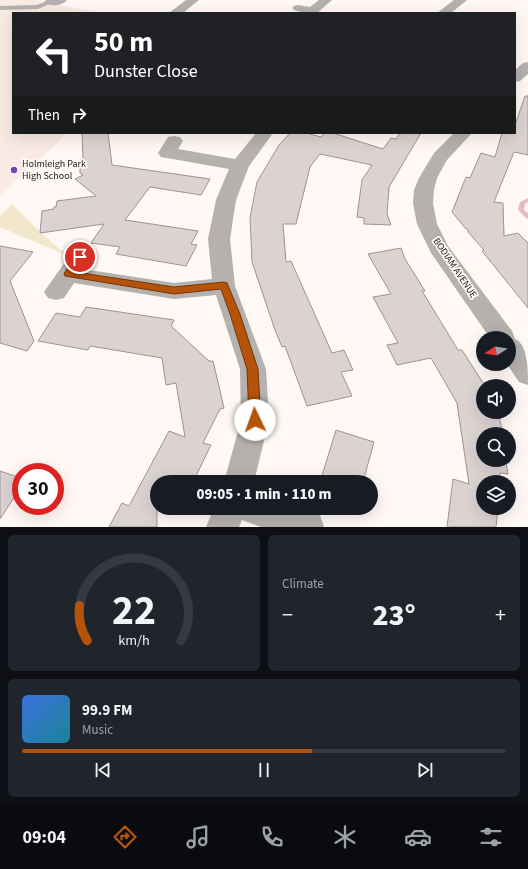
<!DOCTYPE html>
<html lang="en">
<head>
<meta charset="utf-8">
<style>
  :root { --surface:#171b24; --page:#20242c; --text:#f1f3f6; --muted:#9ea1a6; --line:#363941; --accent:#b45309 }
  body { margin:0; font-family:"Source Sans 3",sans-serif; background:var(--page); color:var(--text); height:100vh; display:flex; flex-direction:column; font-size:15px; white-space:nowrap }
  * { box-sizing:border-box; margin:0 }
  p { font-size:13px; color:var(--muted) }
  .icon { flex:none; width:22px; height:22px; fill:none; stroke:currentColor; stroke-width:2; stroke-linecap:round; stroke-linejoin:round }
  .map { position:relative; height:527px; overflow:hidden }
  .details { display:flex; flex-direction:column; gap:8px; padding:8px; background:#0d0f14; flex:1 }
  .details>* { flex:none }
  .banner { position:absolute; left:12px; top:12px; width:504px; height:122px; border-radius:0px; box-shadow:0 4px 16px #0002; background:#202124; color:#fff; overflow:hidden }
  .needle { width:26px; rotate:258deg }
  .tools { position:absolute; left:476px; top:331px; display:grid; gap:8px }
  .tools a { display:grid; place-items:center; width:40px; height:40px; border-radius:50%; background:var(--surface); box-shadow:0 4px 16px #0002; font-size:20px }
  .speed { position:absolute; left:12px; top:463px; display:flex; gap:8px; font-size:20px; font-weight:700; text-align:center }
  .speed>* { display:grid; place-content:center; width:52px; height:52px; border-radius:50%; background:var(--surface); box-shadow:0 4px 16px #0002; line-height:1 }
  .speed .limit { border:6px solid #d22; background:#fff; color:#111 }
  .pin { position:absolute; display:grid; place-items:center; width:34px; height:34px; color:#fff; margin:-17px; border:2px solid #fff; border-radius:50%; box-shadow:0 1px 4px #0007 }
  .me { position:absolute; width:44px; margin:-22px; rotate:357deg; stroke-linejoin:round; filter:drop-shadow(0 0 3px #0008) }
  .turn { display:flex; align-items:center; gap:14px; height:84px; padding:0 16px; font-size:18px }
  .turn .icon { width:52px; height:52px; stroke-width:2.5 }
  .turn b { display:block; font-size:28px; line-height:34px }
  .then { display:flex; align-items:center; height:38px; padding:0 16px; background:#0003; gap:8px; font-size:15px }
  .big { font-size:30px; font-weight:800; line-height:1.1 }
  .details .tile { flex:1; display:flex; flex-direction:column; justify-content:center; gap:6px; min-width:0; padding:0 14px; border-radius:6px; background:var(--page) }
  .details .dial { align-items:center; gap:0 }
  .dial svg { height:104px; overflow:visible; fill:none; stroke:var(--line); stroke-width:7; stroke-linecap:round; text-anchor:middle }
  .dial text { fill:var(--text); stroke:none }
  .song { display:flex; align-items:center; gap:12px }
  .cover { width:48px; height:48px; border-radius:6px; background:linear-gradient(135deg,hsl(220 70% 55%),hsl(190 70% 35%)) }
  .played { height:4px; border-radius:2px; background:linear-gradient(90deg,var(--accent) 60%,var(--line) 60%) }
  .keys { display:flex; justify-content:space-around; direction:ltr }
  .heat { display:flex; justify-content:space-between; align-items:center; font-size:22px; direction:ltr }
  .details .tiles { flex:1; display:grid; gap:8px; grid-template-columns:1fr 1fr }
  .tile:last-child { grid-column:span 2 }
  .trip { position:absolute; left:150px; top:475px; width:228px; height:40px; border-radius:20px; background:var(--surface); box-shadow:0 4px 16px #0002; font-weight:800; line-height:40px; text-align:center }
  .tab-bar { display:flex; height:64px; justify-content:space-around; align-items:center; background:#090b0e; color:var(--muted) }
  .tab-bar .icon { width:28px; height:28px }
  .tab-bar .on { color:var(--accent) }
  .tab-bar b { font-size:18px; color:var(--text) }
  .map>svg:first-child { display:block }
  .built { fill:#f9eae3 }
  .green { fill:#f2e7ca }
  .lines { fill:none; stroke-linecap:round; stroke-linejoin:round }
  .stream { fill:#e5bcc4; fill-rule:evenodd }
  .building { fill:#dbd3d2; stroke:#9c9494 }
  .service { fill:#b4b1af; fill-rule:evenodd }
  .minor { fill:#b4b1af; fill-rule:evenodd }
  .route { fill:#b45309; stroke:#753606 }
  .poi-dot { fill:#7742b9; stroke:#fff8f5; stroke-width:1.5 }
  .labels { text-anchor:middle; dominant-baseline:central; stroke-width:3.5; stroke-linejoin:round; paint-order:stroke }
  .poi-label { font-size:10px; fill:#201e1d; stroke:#fff8f5; text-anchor:start }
  .street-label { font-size:10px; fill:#201e1d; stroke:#fff8f5 }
</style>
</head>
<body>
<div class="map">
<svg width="528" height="527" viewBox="0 0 528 527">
  <rect width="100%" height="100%" fill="#fff8f5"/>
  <path class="built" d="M0,0H37L100,13H13V133H66L55,145L0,195Z"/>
  <path class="green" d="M12,204L41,233L68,256L0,227V216Z"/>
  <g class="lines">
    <path class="stream" d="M528,198V202L525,204L524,210L528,213V219L526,218L518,210L520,202Z"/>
  </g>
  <g class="building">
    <path d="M525,96H528V155L514,152L494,202L503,203L504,236L518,233L528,243V308L482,251L484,250L468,232V229H466L452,212L466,177L470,178L481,153L495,157L502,133H515V125Z"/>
    <path d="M82,133H108L112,165L210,179L201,195L150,187L125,220L198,231L191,244L197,245L186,266L116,254L120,247L91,243L104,224L40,233L42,211L54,209V207H56L57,201L96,196L75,179L83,175L80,173V160L83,159Z"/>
    <path d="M290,133H306L321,137L325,133H333L383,149L391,138L396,139L400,133H421L389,187L387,214L391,225L364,224V218L357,217L362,180L372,165L320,154L310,167L296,224H283L286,262L291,261L332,353L344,350L353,370L341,372L352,396L307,406L285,346L282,347L275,330L252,262L250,218L257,182L279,145Z"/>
    <path d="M0,246L33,252L10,281L34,341L27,351L0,343Z"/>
    <path d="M401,248L405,259L425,291H422L458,350H462L485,386H483V412H498L503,434H483V460H508L509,463H506L508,474L500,473L499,482H483V508H498L496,527H447L453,479L469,484L457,403L431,358L397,365L387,345L398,343L373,297L391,294L368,254Z"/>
    <path d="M86,307L174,320L171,326L209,361H213L224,408L220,409L203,443L211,445L193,482H157V527H109L122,503L129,506L169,431L185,437L176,383L166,385L162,358L90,346L88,350L38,341L56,313L80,317Z"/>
    <path d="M336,430L374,442L363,482H320Z"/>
    <path d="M0,471L21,478V487L0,519Z"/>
  </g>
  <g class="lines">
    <path class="service" d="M50,0L52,1V3L38,9L0,10V6L37,5Z"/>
    <g class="minor">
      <path d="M46,0H67C62,6 53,6 46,4L44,2Z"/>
      <path d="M186,0H199L183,13H169Z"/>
      <path d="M319,0H332L317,13H305L294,10L292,8L294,6L298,5L310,7Z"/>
      <path d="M454,0H467L451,13H437Z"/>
      <path d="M528,62V74L520,81L515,82V70L523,63Z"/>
      <path d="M256,133H273L249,166L236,200L230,239L235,286L266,369L269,420L254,482H224L241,420L240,369L216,295L174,299L74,283L64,298L56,300L48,298L44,292L72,252L80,250L88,252L91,257L83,269L174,283L212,279L208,239L216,200L229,169L167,158L161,157L158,153L168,137L174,136L180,137L183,141L178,149L235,159Z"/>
      <path d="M454,133H472L447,160L437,178L434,190L433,203L437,224L448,246L512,331L515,339C528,344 528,371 528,385L519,382L507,364H509V338H490L431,253L417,224L413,203L414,190L419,178L434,153Z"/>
      <path d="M214,508H300L320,515L324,527H261L242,520L239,527H206Z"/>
    </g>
  </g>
  <path class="route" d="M80,254L85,257L75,272L174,287L224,282L227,283L240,314L258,369L261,420L259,423L255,425L251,423L249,420L247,369L230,314L221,289L174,294L65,276L64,274L65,272L77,255Z"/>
  <circle class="poi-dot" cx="14" cy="170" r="4"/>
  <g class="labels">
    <g class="poi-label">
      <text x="22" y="164">Holmleigh Park<tspan x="22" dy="12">High School</tspan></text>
    </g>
    <g class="street-label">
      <text transform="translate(455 268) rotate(56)">BODIAM AVENUE</text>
    </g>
  </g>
</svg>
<div class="tools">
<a><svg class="needle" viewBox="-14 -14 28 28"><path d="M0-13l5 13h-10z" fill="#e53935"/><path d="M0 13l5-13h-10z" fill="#9ea1a6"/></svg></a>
<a><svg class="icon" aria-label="sound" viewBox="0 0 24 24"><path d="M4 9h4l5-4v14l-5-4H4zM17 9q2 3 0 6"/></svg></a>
<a><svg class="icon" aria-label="search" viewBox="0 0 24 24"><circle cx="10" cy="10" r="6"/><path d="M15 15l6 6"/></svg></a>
<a><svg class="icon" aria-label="layers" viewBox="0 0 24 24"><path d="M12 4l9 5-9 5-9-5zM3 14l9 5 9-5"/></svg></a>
</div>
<div class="speed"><div class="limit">30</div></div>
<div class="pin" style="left:80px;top:257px;background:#d93025"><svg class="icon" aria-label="arrive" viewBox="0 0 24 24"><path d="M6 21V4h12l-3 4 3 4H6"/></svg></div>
<svg class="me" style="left:255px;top:420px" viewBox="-20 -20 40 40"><circle r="19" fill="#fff"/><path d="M0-13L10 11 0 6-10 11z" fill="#b45309"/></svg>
<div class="trip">09:05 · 1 min · 110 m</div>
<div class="banner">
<div class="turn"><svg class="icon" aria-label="left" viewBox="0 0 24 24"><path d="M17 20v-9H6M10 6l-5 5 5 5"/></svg><div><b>50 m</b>Dunster Close</div></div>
<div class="then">Then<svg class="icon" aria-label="right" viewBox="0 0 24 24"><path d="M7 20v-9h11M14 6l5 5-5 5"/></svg></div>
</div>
</div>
<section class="details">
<div class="tiles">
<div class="tile dial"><svg viewBox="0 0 100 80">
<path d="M14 69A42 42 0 1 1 86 69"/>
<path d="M14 69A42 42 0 0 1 8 42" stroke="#b45309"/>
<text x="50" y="56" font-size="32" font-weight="700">22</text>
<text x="50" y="72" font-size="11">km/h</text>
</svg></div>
<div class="tile"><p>Climate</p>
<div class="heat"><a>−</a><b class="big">23°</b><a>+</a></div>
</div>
<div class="tile">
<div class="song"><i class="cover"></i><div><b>99.9 FM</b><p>Music</p></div></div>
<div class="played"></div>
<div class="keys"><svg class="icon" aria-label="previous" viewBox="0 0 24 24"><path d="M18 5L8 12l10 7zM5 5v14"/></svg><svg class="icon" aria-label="pause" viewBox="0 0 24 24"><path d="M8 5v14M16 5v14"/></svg><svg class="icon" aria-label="next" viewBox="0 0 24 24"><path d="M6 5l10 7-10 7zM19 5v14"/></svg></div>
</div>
</div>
</section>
<nav class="tab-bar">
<b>09:04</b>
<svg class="icon on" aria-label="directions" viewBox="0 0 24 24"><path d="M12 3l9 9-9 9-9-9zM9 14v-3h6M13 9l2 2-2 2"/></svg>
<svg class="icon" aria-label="music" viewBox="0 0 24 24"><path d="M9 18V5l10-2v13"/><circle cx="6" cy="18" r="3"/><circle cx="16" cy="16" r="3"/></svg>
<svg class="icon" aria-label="phone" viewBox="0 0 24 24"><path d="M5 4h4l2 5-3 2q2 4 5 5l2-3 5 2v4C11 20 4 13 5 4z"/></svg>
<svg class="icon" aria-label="climate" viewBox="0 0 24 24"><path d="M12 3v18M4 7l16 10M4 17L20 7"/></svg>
<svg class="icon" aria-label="car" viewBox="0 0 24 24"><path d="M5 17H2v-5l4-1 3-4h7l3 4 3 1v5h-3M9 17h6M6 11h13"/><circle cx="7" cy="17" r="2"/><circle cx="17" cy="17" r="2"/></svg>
<svg class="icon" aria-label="filters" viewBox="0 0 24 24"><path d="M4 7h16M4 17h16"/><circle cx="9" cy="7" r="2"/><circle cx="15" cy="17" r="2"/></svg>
</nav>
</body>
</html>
